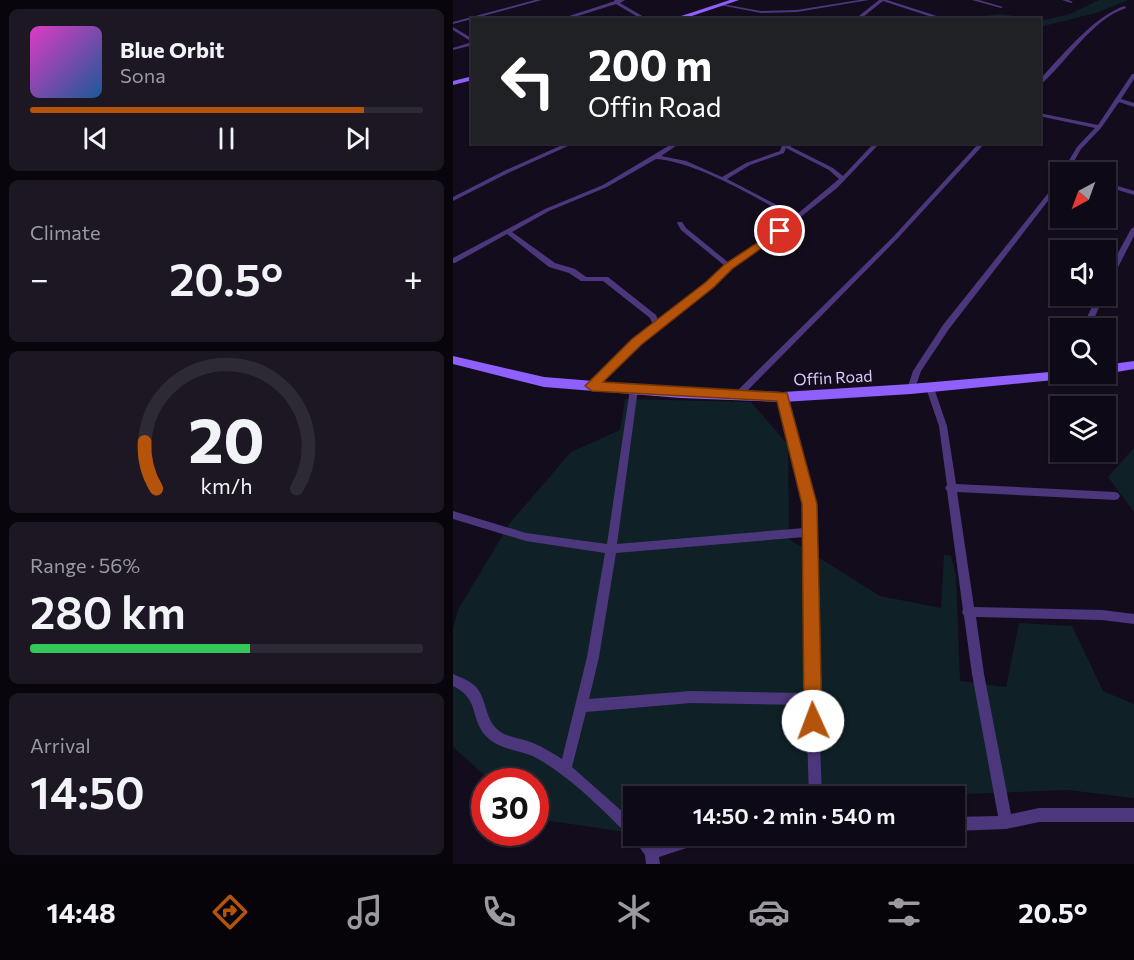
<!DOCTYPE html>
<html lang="en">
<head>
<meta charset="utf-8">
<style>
  :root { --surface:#0e0916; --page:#1c1723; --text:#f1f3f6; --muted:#9b9aa1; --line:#2e2a35; --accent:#b45309 }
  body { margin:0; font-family:Commissioner,sans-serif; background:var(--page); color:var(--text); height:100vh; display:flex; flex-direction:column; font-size:22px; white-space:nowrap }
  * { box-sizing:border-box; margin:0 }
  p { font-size:20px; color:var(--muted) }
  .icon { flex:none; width:33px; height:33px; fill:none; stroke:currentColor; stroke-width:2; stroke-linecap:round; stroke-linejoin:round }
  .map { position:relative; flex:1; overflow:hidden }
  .side { display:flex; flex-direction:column; gap:9px; padding:9px; background:#08050c; width:453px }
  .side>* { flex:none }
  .hud { position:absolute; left:18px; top:18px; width:570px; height:126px; border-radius:0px; box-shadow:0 2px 4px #0004,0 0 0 2px var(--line); background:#202124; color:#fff; overflow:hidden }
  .needle { width:39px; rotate:221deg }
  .fabs { position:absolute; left:597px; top:162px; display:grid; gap:12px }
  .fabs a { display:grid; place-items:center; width:66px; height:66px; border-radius:0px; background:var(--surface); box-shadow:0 2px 4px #0004,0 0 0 2px var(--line); font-size:30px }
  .speed { position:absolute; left:18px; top:768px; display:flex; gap:12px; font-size:30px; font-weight:700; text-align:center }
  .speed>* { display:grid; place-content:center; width:78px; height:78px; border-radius:50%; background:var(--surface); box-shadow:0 2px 4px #0004,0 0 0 2px var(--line); line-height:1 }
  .speed .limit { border:9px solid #d22; background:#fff; color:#111 }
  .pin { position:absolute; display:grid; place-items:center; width:51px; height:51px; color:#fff; margin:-26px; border:3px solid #fff; border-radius:50%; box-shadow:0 2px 6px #0007 }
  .me { position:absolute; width:66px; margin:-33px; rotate:358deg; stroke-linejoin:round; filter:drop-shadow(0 0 4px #0008) }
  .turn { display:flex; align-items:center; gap:21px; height:126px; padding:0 18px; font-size:27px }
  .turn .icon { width:78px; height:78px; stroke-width:2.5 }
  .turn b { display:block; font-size:42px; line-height:51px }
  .big { font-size:45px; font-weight:600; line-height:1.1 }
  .side .tile { flex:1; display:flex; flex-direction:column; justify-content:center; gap:9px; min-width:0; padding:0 21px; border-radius:9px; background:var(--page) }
  .side .dial { align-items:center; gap:0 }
  .dial svg { height:156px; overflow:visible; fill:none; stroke:var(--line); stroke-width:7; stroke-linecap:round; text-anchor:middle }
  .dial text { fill:var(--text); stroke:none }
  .song { display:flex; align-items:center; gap:18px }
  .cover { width:72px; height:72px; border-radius:9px; background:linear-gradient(135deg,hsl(310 70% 55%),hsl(210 70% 35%)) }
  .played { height:6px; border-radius:3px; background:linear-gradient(90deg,var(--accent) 85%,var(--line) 85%) }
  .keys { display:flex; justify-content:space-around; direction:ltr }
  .heat { display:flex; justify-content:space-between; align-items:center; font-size:33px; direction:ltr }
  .charge { height:9px; border-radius:4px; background:linear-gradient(90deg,#34c759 56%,var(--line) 0) }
  .trip { position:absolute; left:170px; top:786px; width:342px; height:60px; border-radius:0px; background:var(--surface); box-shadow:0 2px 4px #0004,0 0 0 2px var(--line); font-weight:600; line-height:60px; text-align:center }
  .menu { display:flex; height:96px; justify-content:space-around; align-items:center; background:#060409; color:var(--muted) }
  .menu .icon { width:42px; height:42px }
  .menu .active { color:var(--accent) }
  .menu b { font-size:27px; color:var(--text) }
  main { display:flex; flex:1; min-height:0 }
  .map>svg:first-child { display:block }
  .green { fill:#0f2127 }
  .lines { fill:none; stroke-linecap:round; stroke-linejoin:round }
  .street { fill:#4c377c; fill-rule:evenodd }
  .secondary { fill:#8f60fe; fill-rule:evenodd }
  .route { fill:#b45309; stroke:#753606; stroke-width:1.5 }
  .labels { text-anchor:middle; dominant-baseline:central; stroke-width:6; stroke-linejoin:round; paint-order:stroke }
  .street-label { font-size:16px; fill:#ddc8fe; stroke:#130c1d }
</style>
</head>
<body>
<main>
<section class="side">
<div class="tile">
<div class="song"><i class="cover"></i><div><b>Blue Orbit</b><p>Sona</p></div></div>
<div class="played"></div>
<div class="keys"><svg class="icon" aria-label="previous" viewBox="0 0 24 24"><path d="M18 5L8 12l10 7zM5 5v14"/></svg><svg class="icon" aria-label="pause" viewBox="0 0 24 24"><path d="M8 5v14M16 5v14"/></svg><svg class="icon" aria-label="next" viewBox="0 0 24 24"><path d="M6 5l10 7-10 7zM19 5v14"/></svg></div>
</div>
<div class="tile"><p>Climate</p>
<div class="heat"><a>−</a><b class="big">20.5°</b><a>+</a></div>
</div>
<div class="tile dial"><svg viewBox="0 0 100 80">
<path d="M14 69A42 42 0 1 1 86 69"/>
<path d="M14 69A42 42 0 0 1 8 45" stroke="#b45309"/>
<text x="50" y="56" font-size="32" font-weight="700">20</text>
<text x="50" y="72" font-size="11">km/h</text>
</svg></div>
<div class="tile"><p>Range · 56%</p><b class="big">280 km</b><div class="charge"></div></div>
<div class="tile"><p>Arrival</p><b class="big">14:50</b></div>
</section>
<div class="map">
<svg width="681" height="864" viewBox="0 0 681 864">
  <rect width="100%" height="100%" fill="#130c1d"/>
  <g class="green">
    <path d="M646,0H675L646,12L587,27L586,20L502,19L547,14L593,20L617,14Z"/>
    <path d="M172,399L298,402L335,445L336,539L427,596L488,608L491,555L498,556L503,575L507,681L553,687L566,623L619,626L650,691L681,704V798L615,790L462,796H180V833L83,819L82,782L38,781L0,747V628L5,610L57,523L118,452L167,430Z"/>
    <path d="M681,448V512L655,477Z"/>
  </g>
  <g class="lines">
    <g class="street">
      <path d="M82,0H89L0,24V22Z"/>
      <path d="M161,0H172L167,3L196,20H190L163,4L112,20H104L162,1Z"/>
      <path d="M406,0H416L344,12L308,13L267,5L269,4L308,11L344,10Z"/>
      <path d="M426,0H434L493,19L488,20L430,1L406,20H401Z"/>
      <path d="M519,0H526L550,7L548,8Z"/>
      <path d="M609,0H615L620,2L618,3Z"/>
      <path d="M672,6L673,8C639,19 613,63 586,86V81L590,76C610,54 644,14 672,6Z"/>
      <path d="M233,14L248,19V20H241L232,16Z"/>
      <path d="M304,17L305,19L291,20Z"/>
      <path d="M0,27L20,39V45L0,50V48L19,42L0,30Z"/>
      <path d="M679,74H681V79L668,99L681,103V107L666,102L648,128L628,149L615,172H609L624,147L642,128L586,116V113L645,125Z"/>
      <path d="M116,142H124L55,173L0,201V197L51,171Z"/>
      <path d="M222,142H229L208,156L233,161L269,177L293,163L327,151L330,142H336L338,147L380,168L390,176L422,142H428L384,188L310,247L279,268L260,286L186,344L142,388H136L135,386L136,384L180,340L200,325L197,318L150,281H128L116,273L96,267L54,234L2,263H0V258L92,209L150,185ZM333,148L376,170L386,179L343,215L274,179L297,165L331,153ZM203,159C241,161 305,198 339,218L306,245L276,263L233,228L229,222H225L224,223L228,230L272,266L254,282L205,320L203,315L155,277H133L122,269L102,263L59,232L96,211L154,187Z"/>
      <path d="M527,142H533L444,239L289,396H283L282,394L283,392L440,237Z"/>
      <path d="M608,177V184L496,329L468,371L461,391H455L454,389L460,371L490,325Z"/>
      <path d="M652,182L681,191V195L652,186Z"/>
      <path d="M681,227V236L656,285L652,287V277L678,229Z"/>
      <path d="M644,296H651L637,328H629Z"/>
      <path d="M477,385L481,388L494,426L503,484L662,492L665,493L667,496L665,499L662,500L504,492L521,607L649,610L681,614V624L649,620L523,617L531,674L558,814L586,808H681V822H586L553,829L501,831V817L545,816L519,674L511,616L509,612L510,610L494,491L492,488L494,485L486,426L473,388Z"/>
      <path d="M181,386L185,389L164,544L351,528V504L326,397L330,394L334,397L361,504L363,637L369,796H356L353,705L238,703L133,712L119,767L180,821V836H194L202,844L230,836H257L255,841L206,857L207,864H193L192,855L179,837L175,835C148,808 119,779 87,760C71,750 49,751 35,738C16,721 28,699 0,686V674C9,678 18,681 24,688C34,701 32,719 45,730C54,738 69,738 80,743C90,747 99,753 109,759L134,657L152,553L73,541L0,519V511L73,533L154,544L177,389ZM351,537L353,693L238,691L136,699L146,657L163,553Z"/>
    </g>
    <g class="secondary">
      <path d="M277,0H286L227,20H216Z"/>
      <path d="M20,76V80L0,85V81Z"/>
      <path d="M0,356L91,377L228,388L330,392L458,384L608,371V374H627L621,378L458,394L330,402L228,398L91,387L0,364Z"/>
      <path d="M681,361V369L652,374H649H652V365Z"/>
    </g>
  </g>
  <path class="route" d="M327,228L330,229V233L279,269L261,287L188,345L150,382L334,393L364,504L369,721L367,728L360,731L353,728L351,721L349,504L324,401L139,391L132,386L179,339L253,282L272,264Z"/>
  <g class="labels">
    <g class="street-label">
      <text transform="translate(380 377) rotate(-3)">Offin Road</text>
    </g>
  </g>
</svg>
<div class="fabs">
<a><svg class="needle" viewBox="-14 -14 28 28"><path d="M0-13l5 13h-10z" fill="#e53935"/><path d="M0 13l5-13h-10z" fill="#9b9aa1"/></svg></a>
<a><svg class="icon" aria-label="sound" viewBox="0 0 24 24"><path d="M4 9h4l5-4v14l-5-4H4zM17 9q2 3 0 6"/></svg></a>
<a><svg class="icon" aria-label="search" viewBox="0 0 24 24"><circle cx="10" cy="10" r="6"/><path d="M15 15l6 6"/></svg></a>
<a><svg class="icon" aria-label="layers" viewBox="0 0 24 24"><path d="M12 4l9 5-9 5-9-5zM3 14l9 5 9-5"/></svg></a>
</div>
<div class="speed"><div class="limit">30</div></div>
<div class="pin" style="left:327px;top:231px;background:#d93025"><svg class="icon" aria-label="arrive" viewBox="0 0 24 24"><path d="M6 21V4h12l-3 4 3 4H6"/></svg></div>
<svg class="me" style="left:360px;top:721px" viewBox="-20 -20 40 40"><circle r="19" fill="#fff"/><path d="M0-13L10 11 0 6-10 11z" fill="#b45309"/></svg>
<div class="trip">14:50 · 2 min · 540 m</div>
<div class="hud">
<div class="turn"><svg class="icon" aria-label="left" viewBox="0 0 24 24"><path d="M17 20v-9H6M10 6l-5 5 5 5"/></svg><div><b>200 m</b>Offin Road</div></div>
</div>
</div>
</main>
<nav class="menu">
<b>14:48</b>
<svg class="icon active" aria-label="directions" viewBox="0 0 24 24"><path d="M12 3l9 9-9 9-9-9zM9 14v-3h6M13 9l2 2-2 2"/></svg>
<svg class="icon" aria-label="music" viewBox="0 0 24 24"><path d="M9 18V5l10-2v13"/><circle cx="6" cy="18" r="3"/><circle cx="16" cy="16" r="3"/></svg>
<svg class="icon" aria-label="phone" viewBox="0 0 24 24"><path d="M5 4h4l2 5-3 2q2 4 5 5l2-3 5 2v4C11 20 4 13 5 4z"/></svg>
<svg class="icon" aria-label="climate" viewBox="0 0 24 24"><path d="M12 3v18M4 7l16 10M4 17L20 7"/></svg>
<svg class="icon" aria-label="car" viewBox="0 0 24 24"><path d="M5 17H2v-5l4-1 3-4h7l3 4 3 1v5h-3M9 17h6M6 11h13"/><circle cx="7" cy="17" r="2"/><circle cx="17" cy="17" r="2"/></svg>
<svg class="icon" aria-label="filters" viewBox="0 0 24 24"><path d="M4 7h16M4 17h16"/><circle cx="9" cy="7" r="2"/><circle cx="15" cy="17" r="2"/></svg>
<b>20.5°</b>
</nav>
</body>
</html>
